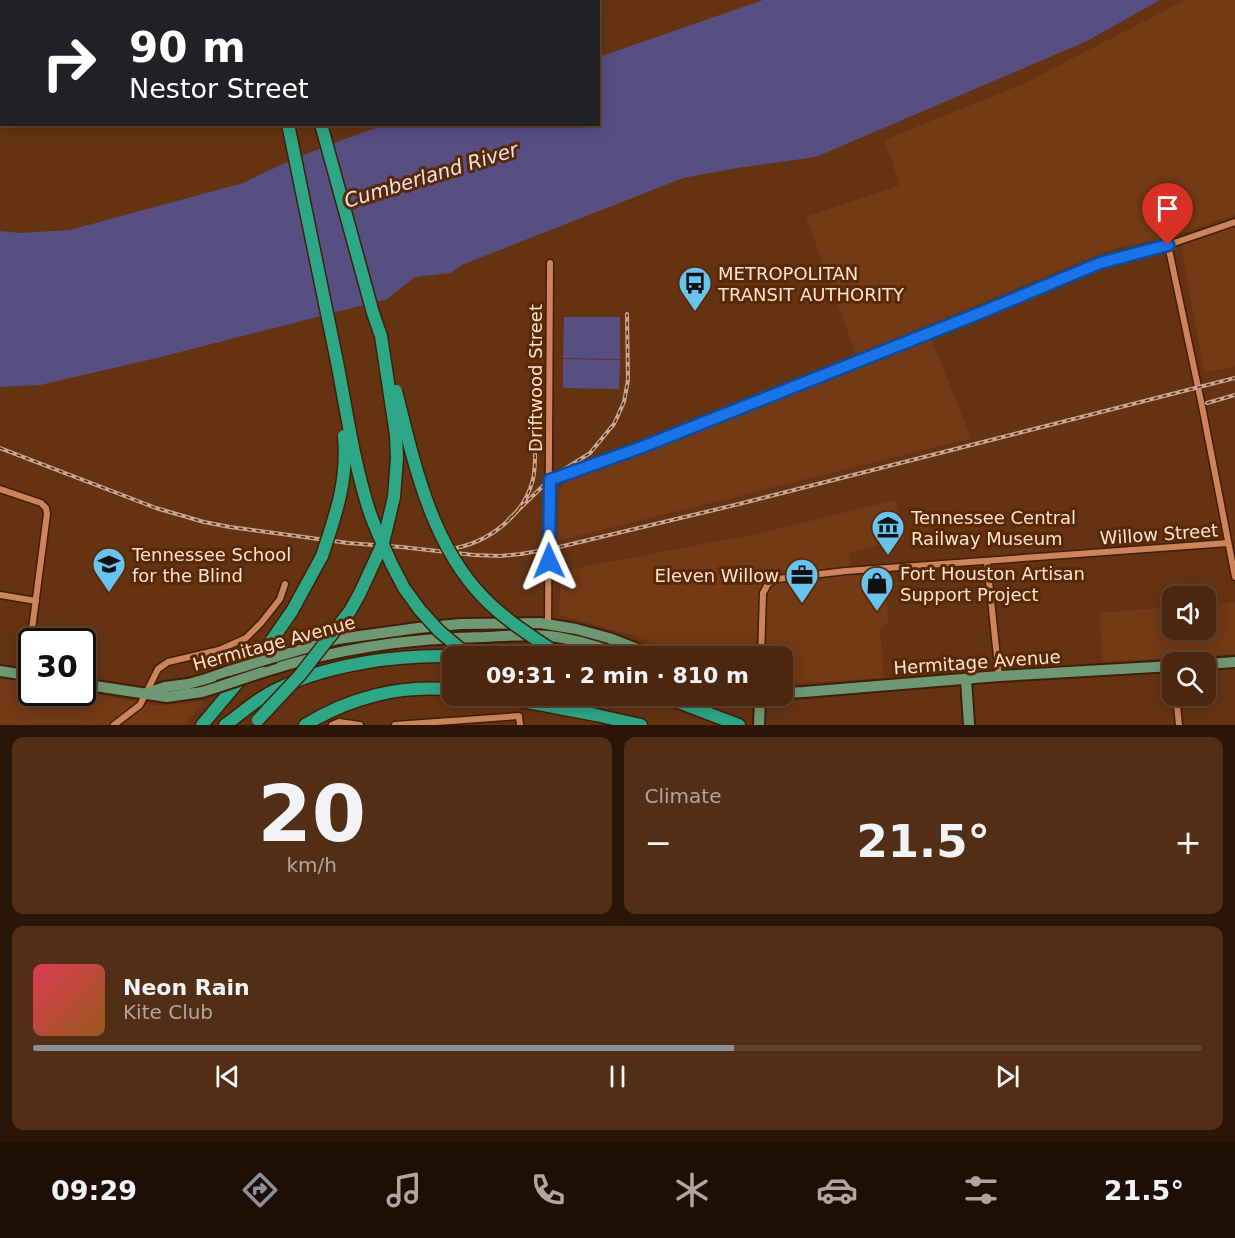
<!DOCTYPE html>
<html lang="en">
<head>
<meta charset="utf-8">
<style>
  :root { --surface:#4c260e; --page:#532e17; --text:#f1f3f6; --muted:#b2a59e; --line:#63432e; --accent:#8c9099 }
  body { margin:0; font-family:"DejaVu Sans",sans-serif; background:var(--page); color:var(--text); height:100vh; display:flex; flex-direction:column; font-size:22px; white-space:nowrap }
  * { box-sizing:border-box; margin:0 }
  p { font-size:20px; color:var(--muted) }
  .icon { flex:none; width:33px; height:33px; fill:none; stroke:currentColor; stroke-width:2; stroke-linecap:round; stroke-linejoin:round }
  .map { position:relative; height:725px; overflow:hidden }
  .drawer { display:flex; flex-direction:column; gap:12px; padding:12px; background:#2a1508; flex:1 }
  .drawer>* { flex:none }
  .top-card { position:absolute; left:0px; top:0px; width:600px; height:126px; box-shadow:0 3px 15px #0003,0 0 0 2px var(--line); background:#202124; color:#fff; overflow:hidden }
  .tools { position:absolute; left:1162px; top:586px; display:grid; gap:12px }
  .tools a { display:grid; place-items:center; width:54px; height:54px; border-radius:12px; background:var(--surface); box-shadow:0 3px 15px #0003,0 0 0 2px var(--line); font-size:30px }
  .speed { position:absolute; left:18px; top:628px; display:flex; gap:12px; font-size:30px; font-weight:700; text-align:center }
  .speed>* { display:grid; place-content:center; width:78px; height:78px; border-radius:50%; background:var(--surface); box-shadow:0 3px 15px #0003,0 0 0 2px var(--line); line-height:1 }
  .speed .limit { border:3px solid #111; border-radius:9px; background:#fff; color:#111 }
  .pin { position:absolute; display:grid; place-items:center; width:51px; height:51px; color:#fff; margin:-62px -26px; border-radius:50% 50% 50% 0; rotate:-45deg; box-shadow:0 0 6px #0007 }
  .pin .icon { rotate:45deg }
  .me { position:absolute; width:66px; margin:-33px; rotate:359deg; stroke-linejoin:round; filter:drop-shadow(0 0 4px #0008) }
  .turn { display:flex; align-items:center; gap:21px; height:126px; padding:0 30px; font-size:27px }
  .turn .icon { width:78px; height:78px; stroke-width:2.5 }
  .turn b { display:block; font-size:42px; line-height:51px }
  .big { font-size:45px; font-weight:800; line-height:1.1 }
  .drawer .card { flex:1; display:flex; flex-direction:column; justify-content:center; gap:9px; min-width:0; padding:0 21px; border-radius:12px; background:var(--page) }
  .drawer .dial { align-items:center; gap:0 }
  .dial b { font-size:78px; line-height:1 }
  .song { display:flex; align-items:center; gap:18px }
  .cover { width:72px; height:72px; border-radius:9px; background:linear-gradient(135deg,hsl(350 70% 55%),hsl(30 70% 35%)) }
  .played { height:6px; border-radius:3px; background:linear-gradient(90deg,var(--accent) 60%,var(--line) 60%) }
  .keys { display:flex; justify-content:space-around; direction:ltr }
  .heat { display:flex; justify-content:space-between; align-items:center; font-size:33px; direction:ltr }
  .drawer .tiles { flex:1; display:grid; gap:12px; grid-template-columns:1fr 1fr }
  .card:last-child { grid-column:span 2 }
  .trip { position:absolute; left:442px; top:646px; width:351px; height:60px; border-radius:12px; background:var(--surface); box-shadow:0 3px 15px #0003,0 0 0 2px var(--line); font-weight:800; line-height:60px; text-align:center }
  .tab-bar { display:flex; height:96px; justify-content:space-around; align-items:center; background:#1e0f06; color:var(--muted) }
  .tab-bar .icon { width:42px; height:42px }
  .tab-bar .active { color:var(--accent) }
  .tab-bar b { font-size:27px; color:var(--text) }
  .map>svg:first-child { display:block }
  .built { fill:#723a15 }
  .water { fill:#574f82 }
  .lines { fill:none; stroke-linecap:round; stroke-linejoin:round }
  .minor-casing { stroke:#411e07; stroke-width:9 }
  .tertiary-casing { stroke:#411e07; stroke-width:11 }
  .primary-casing { stroke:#411e07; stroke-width:14 }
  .motorway-casing { stroke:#411e07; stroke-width:15 }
  .minor { stroke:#cd845a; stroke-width:6 }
  .tertiary { stroke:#cd845a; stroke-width:8 }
  .primary { stroke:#6e9974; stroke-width:10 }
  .motorway { stroke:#2ea786; stroke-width:12 }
  .rail-casing { stroke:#c7a793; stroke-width:4 }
  .rail { stroke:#5a2805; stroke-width:1.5; stroke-dasharray:4.5; stroke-linecap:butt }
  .primary-bridge-casing { stroke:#411e07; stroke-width:14; stroke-linecap:butt }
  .motorway-bridge-casing { stroke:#411e07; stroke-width:15; stroke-linecap:butt }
  .primary-bridge { stroke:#6e9974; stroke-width:10 }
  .motorway-bridge { stroke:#2ea786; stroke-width:12 }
  .route-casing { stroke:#114b97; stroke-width:15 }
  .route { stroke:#1a73e8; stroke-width:10 }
  .labels { text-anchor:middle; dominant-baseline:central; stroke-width:6; stroke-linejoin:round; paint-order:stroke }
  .poi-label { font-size:18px; fill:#fae2d5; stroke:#5a2805; text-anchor:start }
  .street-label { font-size:18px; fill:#fae2d5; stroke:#5a2805 }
  .water-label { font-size:20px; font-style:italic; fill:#e3e1f2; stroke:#5a2805 }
</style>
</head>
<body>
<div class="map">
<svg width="1235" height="725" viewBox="0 0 1235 725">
  <rect width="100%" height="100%" fill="#653312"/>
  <g class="built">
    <path d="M0,0H218V1L2,2V38L0,39Z"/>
    <path d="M1185,0H1235V215L1178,234L1104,252L856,355L806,217L900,185L884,140L1023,84Z"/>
    <path d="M1235,227V366L1204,373L1181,245Z"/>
    <path d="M931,338L971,438L557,541L559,492L567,480L570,478Z"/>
    <path d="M895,500L904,539L849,553L852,575L885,572L888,622L880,630L884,678L788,684L783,682V657H770L769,653L682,654L635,636L559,615L561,571L761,533Z"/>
    <path d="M1235,602V654L1103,662L1099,613L1173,607V630H1206V604Z"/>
    <path d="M0,677L31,683L32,693H82L83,692L159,706L205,701L184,725H0Z"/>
  </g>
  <g class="water">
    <path d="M763,0H1160L1087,41L816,157L737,168L683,178L464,264L450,273L415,277L387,299L161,357L40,385L0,387V231L20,233L70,230L243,183C289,160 338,140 386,125L598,124L599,57Z"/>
    <path d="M564,317H620V359L563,358Z"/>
    <path d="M563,359L620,360L619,389L563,388Z"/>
  </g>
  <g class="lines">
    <defs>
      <g id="minor">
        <path d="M1168,245L1202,406L1235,577"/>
        <path d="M550,480L642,447L980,313L1100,263L1168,245L1235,222"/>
        <path d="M0,489L41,503L46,508L47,514L26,675"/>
        <path d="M987,562L999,676"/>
        <path d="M0,595L36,601"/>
        <path d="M548,626C549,505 550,384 550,263"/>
        <path d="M761,657L763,593L768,584L777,579L846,571L1228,543"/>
        <path d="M1176,696L1179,725"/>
        <path d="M114,725L140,705L158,669L168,662L219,650L246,638L261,623L280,599L285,584"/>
        <path d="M332,725L339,722L360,725"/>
        <path d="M395,725L519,716L520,725"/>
      </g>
      <g id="tertiary">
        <path d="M435,2L440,0"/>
        <path d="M0,51H2"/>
      </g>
      <g id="primary">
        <path d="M275,657L338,639L418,628L461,624L540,623L576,629L609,638L658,657"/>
        <path d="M1206,664L1235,662"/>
        <path d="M0,671L32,676"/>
        <path d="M263,672C335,649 409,638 484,637C505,636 528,634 549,636C576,639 602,648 628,657"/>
        <path d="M966,679L969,725"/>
        <path d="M82,684L167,697L202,692L218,687"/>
        <path d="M147,693L165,687L188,684L206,679L229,671"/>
        <path d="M783,693L804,692L999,676L1173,666"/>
        <path d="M759,725L760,696"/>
      </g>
      <g id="motorway">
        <path d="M251,0L252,2"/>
        <path d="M281,0L282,2"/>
        <path d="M288,124L336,357"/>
        <path d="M321,124L373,313L381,336"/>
        <path d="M391,563L404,588L420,610"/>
        <path d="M552,650L568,657"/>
        <path d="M496,696L596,715L641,725"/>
        <path d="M662,696L739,725"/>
        <path d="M202,725L265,650L292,611L322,556"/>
        <path d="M225,725C238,716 250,705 263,697C320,663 405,653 470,657"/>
        <path d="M305,725C349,698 401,684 453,690"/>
      </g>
    </defs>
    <use href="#minor" class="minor-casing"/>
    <use href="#tertiary" class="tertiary-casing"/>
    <use href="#primary" class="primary-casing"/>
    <use href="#motorway" class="motorway-casing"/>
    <use href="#minor" class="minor"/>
    <use href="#tertiary" class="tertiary"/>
    <use href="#primary" class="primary"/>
    <use href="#motorway" class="motorway"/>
    <defs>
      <g id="rail">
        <path d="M154,0L156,2"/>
        <path d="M0,63H2"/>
        <path d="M1207,403L1235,395"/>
        <path d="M0,448L156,508L204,522L230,527L348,543L401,547L474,555L500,556L521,554L555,548L739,504L1235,378"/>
        <path d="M509,519L546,483L560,472L590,453L614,424L624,402L628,380L627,314"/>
        <path d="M450,549C486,544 524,517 533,479C536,466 535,452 535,438C535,421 535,404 536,387"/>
      </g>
    </defs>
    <use href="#rail" class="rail-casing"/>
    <use href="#rail" class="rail"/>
    <defs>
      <g id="primary-bridge">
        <path d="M229,671L275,657"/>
        <path d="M218,687L263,672"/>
      </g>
      <g id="motorway-bridge">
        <path d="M336,357C346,407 353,459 368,507C374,527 383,544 391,563"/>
        <path d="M396,391C414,462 430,542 483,597C503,618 528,634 552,650"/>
        <path d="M322,556C336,514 348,481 344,436"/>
        <path d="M420,610L439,631L470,657"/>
        <path d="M258,720L300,675L350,611L360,593L383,543L394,497L397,458L396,435L381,336"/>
      </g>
    </defs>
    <use href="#primary-bridge" class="primary-bridge-casing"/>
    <use href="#motorway-bridge" class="motorway-bridge-casing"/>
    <use href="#primary-bridge" class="primary-bridge"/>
    <use href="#motorway-bridge" class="motorway-bridge"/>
  </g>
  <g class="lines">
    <defs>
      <path id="route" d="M549,561L550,480L642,447L980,313L1100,263L1168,245"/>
    </defs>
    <use href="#route" class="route-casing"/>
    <use href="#route" class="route"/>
  </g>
  <defs>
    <symbol id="bus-pin" viewBox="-11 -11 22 30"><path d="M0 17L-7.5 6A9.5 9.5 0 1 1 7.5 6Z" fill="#66c4ef" stroke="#5a2805"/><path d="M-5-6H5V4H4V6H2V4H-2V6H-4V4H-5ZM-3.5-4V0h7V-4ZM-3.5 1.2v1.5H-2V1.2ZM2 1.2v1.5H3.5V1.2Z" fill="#111"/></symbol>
    <symbol id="museum-pin" viewBox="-11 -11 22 30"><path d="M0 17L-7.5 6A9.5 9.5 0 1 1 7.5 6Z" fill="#66c4ef" stroke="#5a2805"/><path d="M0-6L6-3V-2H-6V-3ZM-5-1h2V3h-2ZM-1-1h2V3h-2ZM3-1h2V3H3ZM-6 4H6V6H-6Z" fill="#111"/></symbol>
    <symbol id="school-pin" viewBox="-11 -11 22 30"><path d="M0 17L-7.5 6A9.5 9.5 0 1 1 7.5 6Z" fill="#66c4ef" stroke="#5a2805"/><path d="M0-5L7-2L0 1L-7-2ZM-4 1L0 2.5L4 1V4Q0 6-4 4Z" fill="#111"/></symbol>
    <symbol id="office-pin" viewBox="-11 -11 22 30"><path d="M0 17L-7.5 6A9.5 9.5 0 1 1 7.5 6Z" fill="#66c4ef" stroke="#5a2805"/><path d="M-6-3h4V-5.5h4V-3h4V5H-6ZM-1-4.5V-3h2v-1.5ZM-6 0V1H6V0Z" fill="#111"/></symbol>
    <symbol id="shop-pin" viewBox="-11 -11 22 30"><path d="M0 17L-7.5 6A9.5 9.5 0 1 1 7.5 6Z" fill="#66c4ef" stroke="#5a2805"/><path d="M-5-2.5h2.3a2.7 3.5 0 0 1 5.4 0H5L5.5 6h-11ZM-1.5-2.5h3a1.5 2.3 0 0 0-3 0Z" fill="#111"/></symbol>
  </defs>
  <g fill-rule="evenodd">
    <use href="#bus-pin" x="676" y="264" width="38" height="52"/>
    <use href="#museum-pin" x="869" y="508" width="38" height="52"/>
    <use href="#school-pin" x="90" y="545" width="38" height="52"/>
    <use href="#office-pin" x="783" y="556" width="38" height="52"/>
    <use href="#shop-pin" x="858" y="564" width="38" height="52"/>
  </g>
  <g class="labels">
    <g class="poi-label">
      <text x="718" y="273">METROPOLITAN<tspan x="718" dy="21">TRANSIT AUTHORITY</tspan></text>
      <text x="911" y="517">Tennessee Central<tspan x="911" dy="21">Railway Museum</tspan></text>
      <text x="132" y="554">Tennessee School<tspan x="132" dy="21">for the Blind</tspan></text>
      <text x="900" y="573">Fort Houston Artisan<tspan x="900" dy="21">Support Project</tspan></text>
      <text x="779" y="575" text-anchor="end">Eleven Willow</text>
    </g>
    <g class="street-label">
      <text transform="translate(535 378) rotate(-90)">Driftwood Street</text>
      <text transform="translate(1159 534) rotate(-4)">Willow Street</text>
      <text transform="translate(274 643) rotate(-15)">Hermitage Avenue</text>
      <text transform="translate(977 662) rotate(-4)">Hermitage Avenue</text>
    </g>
    <g class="water-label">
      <text transform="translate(431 175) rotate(-17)">Cumberland River</text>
    </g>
  </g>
</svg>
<div class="tools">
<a><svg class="icon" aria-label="sound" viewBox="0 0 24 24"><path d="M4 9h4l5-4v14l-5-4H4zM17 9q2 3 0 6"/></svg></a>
<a><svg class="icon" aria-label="search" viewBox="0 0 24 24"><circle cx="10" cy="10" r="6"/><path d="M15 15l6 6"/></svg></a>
</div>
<div class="speed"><div class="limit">30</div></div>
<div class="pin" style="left:1168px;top:245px;background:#d93025"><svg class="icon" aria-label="arrive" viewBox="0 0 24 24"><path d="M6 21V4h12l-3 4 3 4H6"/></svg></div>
<svg class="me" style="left:549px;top:561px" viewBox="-20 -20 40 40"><path d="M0-17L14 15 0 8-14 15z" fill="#1a73e8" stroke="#fff" stroke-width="4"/></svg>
<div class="trip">09:31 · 2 min · 810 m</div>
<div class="top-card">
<div class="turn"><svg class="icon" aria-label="right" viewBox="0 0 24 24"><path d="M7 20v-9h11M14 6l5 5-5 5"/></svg><div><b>90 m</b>Nestor Street</div></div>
</div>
</div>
<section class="drawer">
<div class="tiles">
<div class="card dial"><b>20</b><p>km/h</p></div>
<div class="card"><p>Climate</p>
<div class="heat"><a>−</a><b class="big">21.5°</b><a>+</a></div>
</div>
<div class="card">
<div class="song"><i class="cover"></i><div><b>Neon Rain</b><p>Kite Club</p></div></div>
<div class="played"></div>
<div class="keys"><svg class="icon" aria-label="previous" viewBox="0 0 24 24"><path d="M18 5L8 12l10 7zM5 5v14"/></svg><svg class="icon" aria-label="pause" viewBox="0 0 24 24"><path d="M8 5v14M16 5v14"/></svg><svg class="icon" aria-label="next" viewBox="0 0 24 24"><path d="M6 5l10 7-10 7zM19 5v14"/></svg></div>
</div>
</div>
</section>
<nav class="tab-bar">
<b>09:29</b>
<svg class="icon active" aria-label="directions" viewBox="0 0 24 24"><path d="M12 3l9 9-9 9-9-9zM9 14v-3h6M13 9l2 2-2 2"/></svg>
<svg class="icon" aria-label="music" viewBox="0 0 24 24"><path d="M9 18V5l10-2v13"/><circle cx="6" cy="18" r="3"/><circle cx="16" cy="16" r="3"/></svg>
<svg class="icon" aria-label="phone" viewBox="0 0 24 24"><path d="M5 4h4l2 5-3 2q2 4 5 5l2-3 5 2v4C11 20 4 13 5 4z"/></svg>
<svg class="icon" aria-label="climate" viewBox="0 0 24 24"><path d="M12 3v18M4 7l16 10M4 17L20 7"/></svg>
<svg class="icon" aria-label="car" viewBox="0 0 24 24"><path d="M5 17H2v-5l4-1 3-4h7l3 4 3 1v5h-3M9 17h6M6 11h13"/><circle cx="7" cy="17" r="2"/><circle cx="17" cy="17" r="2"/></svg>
<svg class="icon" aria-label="filters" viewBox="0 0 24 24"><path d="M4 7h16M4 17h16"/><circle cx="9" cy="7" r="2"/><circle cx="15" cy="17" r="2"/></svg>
<b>21.5°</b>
</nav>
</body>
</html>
